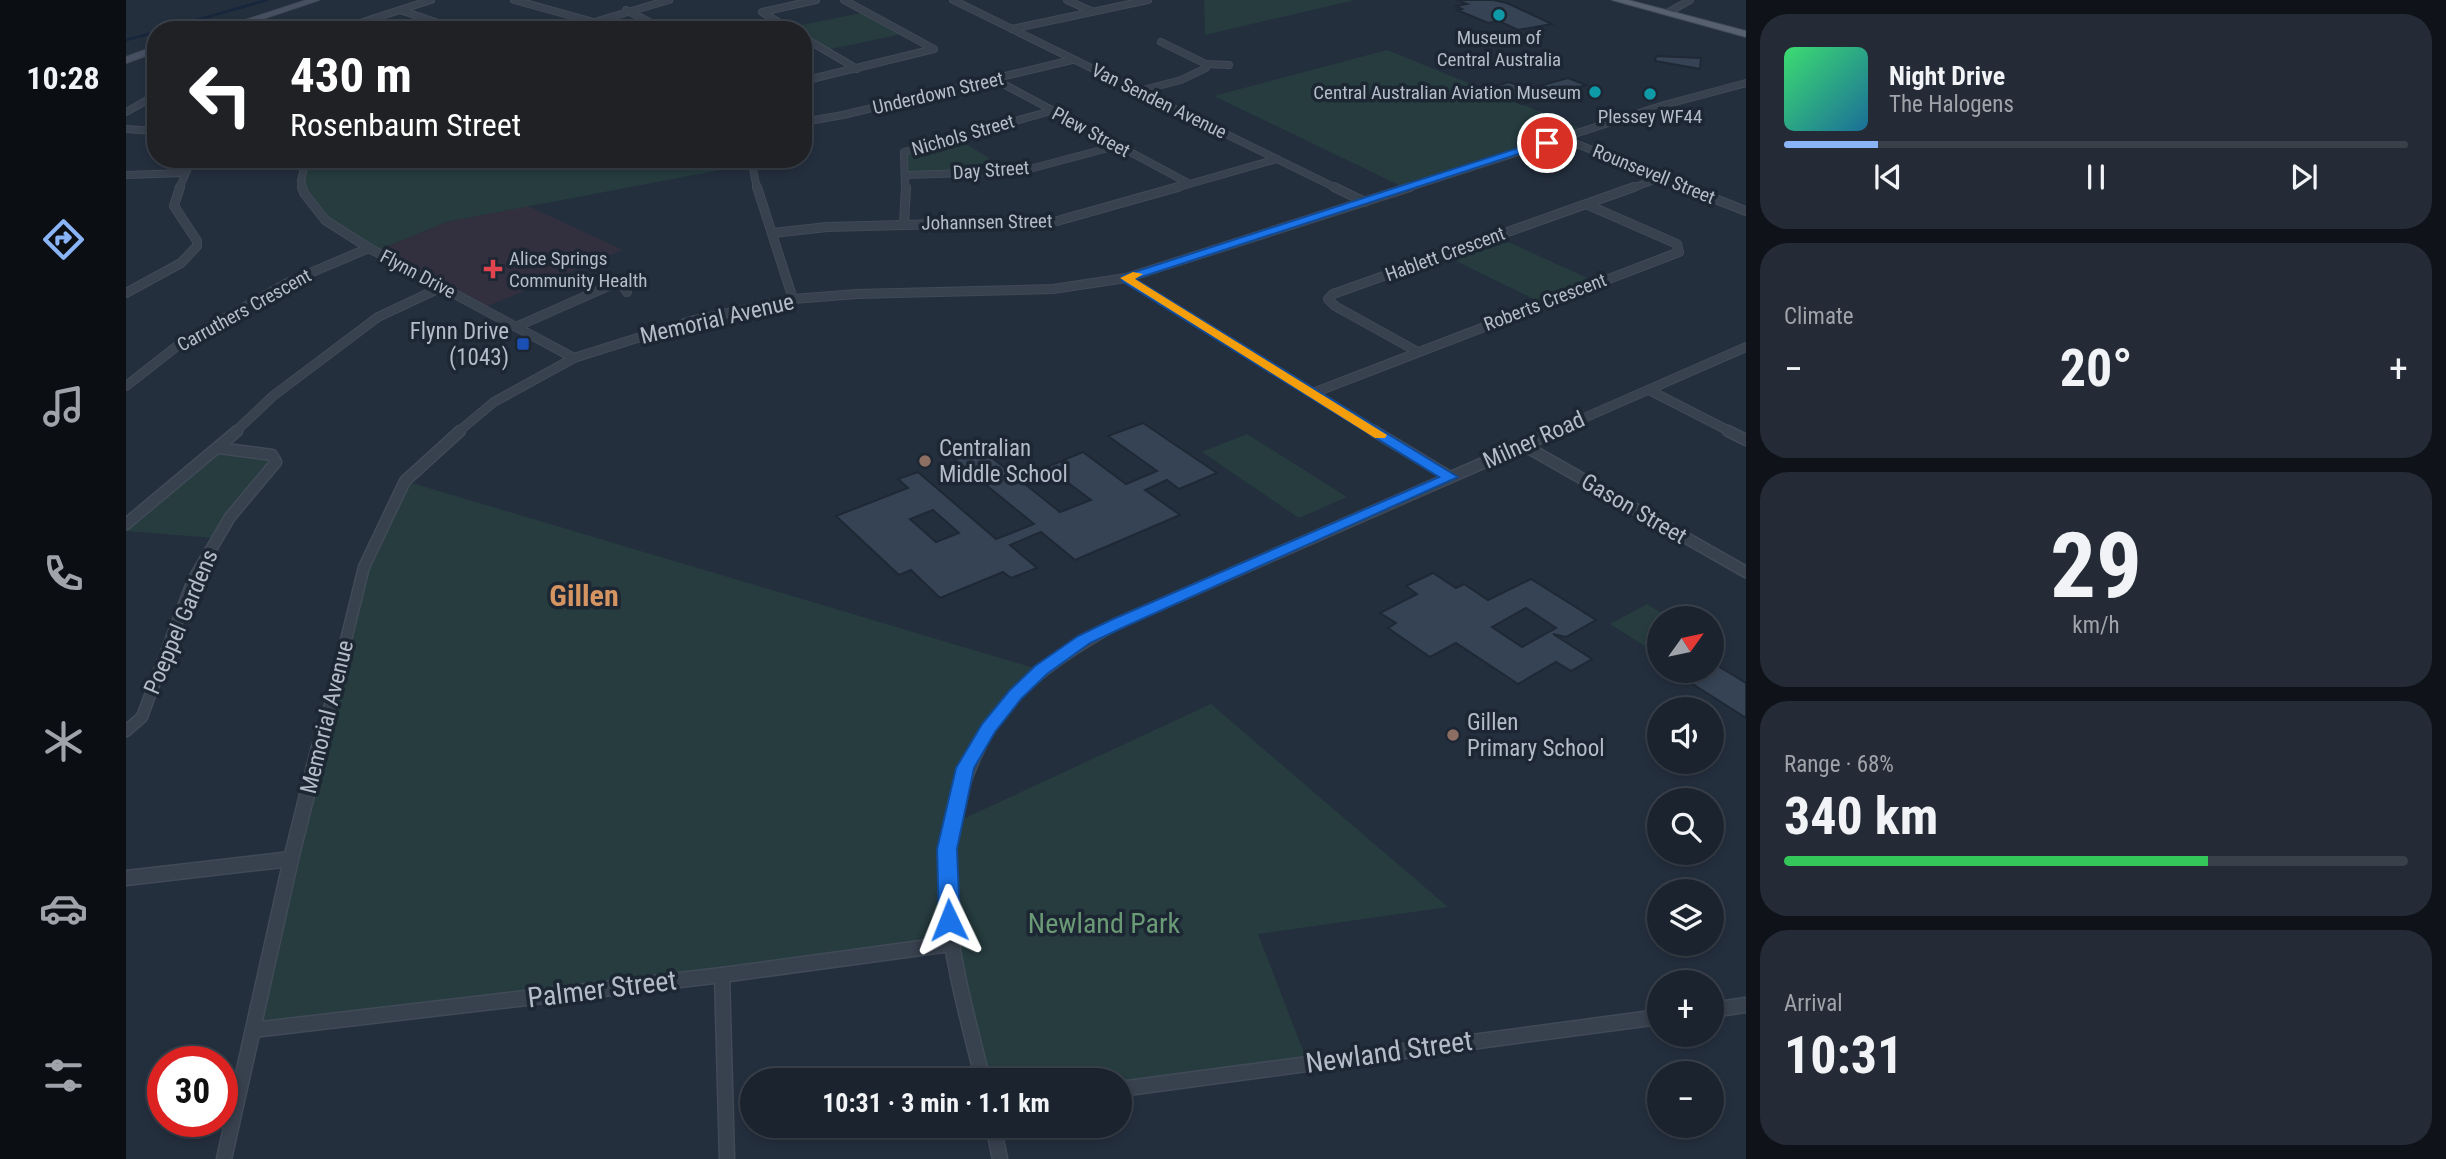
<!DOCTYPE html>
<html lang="en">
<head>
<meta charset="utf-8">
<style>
  :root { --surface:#1b232e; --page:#242b36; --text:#f1f3f6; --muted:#a0a4aa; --line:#39404a; --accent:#8ab4f8 }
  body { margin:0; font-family:"Roboto Condensed",sans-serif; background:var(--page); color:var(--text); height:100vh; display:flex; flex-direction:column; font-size:26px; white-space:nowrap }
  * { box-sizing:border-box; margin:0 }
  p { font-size:23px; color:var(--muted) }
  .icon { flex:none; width:38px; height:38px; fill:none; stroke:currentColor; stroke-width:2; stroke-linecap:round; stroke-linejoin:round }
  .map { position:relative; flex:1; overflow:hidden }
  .details { display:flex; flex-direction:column; gap:14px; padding:14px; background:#0f1319; width:700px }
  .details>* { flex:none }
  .banner { position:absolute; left:21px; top:21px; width:665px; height:147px; border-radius:28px; box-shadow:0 4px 10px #0003,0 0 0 2px var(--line); background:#202124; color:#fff; overflow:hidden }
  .needle { width:46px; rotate:57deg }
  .controls { position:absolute; left:1521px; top:606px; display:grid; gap:14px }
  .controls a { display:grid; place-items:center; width:77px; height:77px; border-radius:50%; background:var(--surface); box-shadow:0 4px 10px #0003,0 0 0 2px var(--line); font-size:35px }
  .speed { position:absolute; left:21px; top:1046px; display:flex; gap:14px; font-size:35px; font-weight:700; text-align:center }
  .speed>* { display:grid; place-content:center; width:91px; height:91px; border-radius:50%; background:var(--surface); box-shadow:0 4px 10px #0003,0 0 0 2px var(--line); line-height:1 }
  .speed .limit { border:10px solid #d22; background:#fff; color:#111 }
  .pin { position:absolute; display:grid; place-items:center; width:60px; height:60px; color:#fff; margin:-30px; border:4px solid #fff; border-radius:50%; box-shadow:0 2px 7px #0007 }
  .me { position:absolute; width:77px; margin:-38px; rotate:358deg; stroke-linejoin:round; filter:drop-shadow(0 0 5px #0008) }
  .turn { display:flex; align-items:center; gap:24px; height:147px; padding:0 28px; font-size:32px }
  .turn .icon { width:91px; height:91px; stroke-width:2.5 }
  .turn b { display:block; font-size:49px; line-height:60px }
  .big { font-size:52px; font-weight:700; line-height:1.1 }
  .details .widget { flex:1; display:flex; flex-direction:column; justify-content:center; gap:10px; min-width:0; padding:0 24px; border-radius:28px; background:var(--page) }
  .details .dial { align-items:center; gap:0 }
  .dial b { font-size:91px; line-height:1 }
  .song { display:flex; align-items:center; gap:21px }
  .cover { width:84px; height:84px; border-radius:10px; background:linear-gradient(135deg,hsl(140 70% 55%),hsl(200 70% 35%)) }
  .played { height:7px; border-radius:4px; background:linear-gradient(90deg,var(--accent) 15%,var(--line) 15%) }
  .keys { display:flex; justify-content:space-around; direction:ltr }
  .heat { display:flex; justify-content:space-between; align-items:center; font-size:38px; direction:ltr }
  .charge { height:10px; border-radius:5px; background:linear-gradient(90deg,#34c759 68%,var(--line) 0) }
  .trip { position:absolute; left:614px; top:1068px; width:392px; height:70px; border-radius:35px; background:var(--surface); box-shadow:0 4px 10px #0003,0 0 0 2px var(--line); font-weight:700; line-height:70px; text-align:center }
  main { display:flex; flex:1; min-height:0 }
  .tabs { display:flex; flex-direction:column; width:126px; justify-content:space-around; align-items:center; background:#0b0e12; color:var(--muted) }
  .tabs .icon { width:49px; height:49px }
  .tabs .on { color:var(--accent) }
  .tabs b { font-size:32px; color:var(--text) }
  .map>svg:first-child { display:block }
  .medical { fill:#32303f }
  .green { fill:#263c3f }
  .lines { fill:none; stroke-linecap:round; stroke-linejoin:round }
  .stream { stroke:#17263c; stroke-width:2.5 }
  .building { fill:#364354; stroke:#1f2835; stroke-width:2; fill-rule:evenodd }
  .street-far3-casing { stroke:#414a57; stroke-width:8 }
  .street-far2-casing { stroke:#414a57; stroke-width:10 }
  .street-far1-casing { stroke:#414a57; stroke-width:13 }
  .street-casing { stroke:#414a57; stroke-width:17 }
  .secondary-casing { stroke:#414a57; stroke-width:2 }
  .primary-casing { stroke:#414a57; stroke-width:2 }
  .street-far3 { stroke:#38414e; stroke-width:6 }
  .street-far2 { stroke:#38414e; stroke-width:8 }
  .street-far1 { stroke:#38414e; stroke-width:10 }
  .street { stroke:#38414e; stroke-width:14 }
  .secondary { fill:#465061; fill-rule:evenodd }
  .primary { fill:#56606e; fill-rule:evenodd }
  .route { fill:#1a73e8; stroke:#114b97; stroke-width:2 }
  .slow { fill:#f59e0b }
  .culture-dot { fill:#0f9aa8; stroke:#1d2633; stroke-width:2.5 }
  .health-dot { fill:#e0444e; stroke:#1d2633; stroke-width:2.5 }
  .transit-dot { fill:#1a4fb4; stroke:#1d2633; stroke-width:2.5 }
  .education-dot { fill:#8d6e63; stroke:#1d2633; stroke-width:2.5 }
  .labels { text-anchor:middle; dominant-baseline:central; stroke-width:7; stroke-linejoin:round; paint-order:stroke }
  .far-poi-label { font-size:19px; fill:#b4bcc9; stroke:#1d2633 }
  .far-street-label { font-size:19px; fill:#b4bcc9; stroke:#1d2633 }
  .street-label { font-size:23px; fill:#b4bcc9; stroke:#1d2633 }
  .poi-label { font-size:23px; fill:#b4bcc9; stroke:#1d2633; text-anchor:start }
  .near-park-label { font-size:28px; fill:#6b9a76; stroke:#1d2633 }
  .near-street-label { font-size:28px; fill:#b4bcc9; stroke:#1d2633 }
  .district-label { font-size:30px; font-weight:bold; fill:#d59563; stroke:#1d2633 }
</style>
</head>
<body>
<main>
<nav class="tabs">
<b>10:28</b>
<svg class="icon on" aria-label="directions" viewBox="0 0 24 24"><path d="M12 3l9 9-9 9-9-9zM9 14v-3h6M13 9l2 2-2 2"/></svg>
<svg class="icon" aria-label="music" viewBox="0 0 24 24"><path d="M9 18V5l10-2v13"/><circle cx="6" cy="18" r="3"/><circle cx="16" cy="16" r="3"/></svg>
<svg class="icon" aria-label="phone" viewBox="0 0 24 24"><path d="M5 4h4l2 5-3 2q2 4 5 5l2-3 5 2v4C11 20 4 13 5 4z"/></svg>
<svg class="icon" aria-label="climate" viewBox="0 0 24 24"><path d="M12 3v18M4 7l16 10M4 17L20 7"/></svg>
<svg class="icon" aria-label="car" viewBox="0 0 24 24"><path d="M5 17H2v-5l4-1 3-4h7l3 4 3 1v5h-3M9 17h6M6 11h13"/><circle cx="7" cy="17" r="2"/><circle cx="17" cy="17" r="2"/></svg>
<svg class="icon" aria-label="filters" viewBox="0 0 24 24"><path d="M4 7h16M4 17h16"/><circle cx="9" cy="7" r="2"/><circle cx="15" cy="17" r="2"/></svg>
</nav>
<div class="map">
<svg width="1620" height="1159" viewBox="0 0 1620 1159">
  <rect width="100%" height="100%" fill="#242f3e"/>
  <path class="medical" d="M400,205L497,250L357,308L250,251L320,222Z"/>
  <g class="green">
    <path d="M1078,0H1229L1079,35Z"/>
    <path d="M740,12L781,33L700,50L677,37V30L661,28Z"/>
    <path d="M1261,50L1459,130L1279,188L1088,96Z"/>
    <path d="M827,136L886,172L780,175L778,152Z"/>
    <path d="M237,159H625L626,164L320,222L250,251L199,220L175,181L178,166Z"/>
    <path d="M1369,236L1470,282L1416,303L1318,255Z"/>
    <path d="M1121,434L1221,497L1173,518L1076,452Z"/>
    <path d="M93,448L130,452L150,462L89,538L0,531V524Z"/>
    <path d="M279,481L915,670L862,728L826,824L1085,704L1322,907L1132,934L1182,1063L994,1089V1080H857L824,944L127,1030L238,567Z"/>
    <path d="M1521,604L1544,618H1533V655L1484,624Z"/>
  </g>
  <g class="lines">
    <g class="stream">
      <path d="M36,30L141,0"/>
      <path d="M0,40L30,32"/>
    </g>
  </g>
  <g class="building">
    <path d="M1331,0H1367L1381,3L1426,24L1392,30L1373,21L1362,23L1331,10L1336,9L1330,6L1341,4Z"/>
    <path d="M1530,56L1575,58L1574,69L1529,61Z"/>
    <path d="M1442,78L1460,85L1396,104L1359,89L1383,82L1402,89Z"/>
    <path d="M1017,423L1091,473L1053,489L1041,480L1019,490L1054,515L949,560L915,532L884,545L911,568L885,578L877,572L814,598L785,570L773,575L710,516L782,488L772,479L792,472L870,539L908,524L828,459L855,449L934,512L965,500L921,467L957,452L1000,484L1031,471L982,436ZM807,510L833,533L810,542L784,519Z"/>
    <path d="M1307,573L1330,588L1338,584L1362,600L1405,579L1470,620L1440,637L1427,634L1466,659L1445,671L1430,662L1392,684L1330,643L1304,657L1262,628L1270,623L1254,613L1291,594L1280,586ZM1400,608L1430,628L1396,647L1366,627Z"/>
    <path d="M1592,666L1620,683V718L1565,683Z"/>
  </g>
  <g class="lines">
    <defs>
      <g id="street-far3">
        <path d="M388,0L464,21"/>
        <path d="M827,0L1212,189"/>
        <path d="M941,0L965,11"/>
        <path d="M274,10L318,25L323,30"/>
        <path d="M500,10L539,30"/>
        <path d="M1543,12L1564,0"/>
        <path d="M886,29L1022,0"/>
        <path d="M212,30L305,0"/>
        <path d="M441,30L543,0"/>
        <path d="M665,30L636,12L690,0"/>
        <path d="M677,37L731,69"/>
        <path d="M1080,64L1103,65"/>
        <path d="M868,79L1062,183"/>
        <path d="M677,81L808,49L718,0"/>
        <path d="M1013,91L1055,80L1080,68V64L1035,42"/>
        <path d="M0,112L30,95"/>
        <path d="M677,122L717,115L946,60"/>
        <path d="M0,129L30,131"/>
        <path d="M1436,138L1563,189"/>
        <path d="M625,159L631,189"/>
        <path d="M0,175L58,173"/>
        <path d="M780,175L896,171L990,146"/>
        <path d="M53,189L66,159"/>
        <path d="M177,189L175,181L180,159"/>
        <path d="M779,189L778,152L925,111"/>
        <path d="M1046,189L1151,159"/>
        <path d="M1278,189L1538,105L1620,83"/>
        <path d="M1504,189L1536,177"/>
      </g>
      <g id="street-far2">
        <path d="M176,187L178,193L199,220L243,248L448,358"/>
        <path d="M631,187L667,299"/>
        <path d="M1208,187L1239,202"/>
        <path d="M1559,187L1620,211"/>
        <path d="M778,224L780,187"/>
        <path d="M647,233L701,227L931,221L1052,187"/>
        <path d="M1000,278L1251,432"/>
        <path d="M0,293L55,263L71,246V241L48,206L54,187"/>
        <path d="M392,326L494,281L501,292"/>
        <path d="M1292,352L1209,306L1202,299L1207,294L1508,187"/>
        <path d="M0,386L55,343L163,282L243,248"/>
        <path d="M1523,390L1605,432"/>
        <path d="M1187,393L1553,252L1551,244L1462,205"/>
        <path d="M109,432L147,396L252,317L316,287"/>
        <path d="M332,432L368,402L448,358L565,321L667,299L731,294L927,289L1000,278L1284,187"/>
        <path d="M1426,432L1620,347"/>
      </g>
      <g id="street-far1">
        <path d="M1248,431L1324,477"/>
        <path d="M1602,431L1620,440"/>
        <path d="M1397,445L1620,572"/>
        <path d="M0,524L111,431"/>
        <path d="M0,731L16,717L67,580L104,517L150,462L146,455L93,448"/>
        <path d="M193,749L238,567L279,481L334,431"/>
        <path d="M851,749C879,692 936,654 990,624L1430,431"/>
      </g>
      <g id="street">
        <path d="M852,747C795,861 828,964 857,1080"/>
        <path d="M0,878L165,859"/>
        <path d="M596,975L601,1159"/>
        <path d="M1586,1010L1620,1005"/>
        <path d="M127,1030L596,975L824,944"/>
        <path d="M994,1089L1533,1017"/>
        <path d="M867,1125L874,1159"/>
        <path d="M98,1159L165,859L193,747"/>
      </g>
      <g id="secondary">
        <path d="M181,0H193L103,30H89Z"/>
        <path d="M30,46V52L0,63V57Z"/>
      </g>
      <path id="primary" d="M1486,0H1502L1620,31V37Z"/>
    </defs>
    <use href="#street-far3" class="street-far3-casing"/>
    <use href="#street-far2" class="street-far2-casing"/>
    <use href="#street-far1" class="street-far1-casing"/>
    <use href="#street" class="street-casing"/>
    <use href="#secondary" class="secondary-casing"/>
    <use href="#primary" class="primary-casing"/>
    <use href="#street-far3" class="street-far3"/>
    <use href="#street-far2" class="street-far2"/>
    <use href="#street-far1" class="street-far1"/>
    <use href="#street" class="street"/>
    <use href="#secondary" class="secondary"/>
    <use href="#primary" class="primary"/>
  </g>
  <path class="route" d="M1417,140L1426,143L1009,279L1332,477L996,628L964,643L921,674L895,699L869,732L848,768L831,849L834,920L831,926L823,928L816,926L813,920L811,849L830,768L856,724L883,691L909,666L952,636L985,620L1313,477L996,281V276Z"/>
  <path class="slow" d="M1007,272L1017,274L1009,279L1261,435L1259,438H1249L994,278Z"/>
  <g class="culture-dot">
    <circle cx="1373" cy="15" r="7"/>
    <circle cx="1469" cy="92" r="7"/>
    <circle cx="1524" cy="94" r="7"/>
  </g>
  <path class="health-dot" d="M363.5 258.5h7v7h7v7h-7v7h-7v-7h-7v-7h7z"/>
  <rect class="transit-dot" x="390" y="337" width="14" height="14" rx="3.5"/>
  <g class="education-dot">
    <circle cx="799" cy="461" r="7"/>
    <circle cx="1327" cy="735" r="7"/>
  </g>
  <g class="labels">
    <g class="far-poi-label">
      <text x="1373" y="37">Museum of<tspan x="1373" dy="22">Central Australia</tspan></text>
      <text x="1455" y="92" text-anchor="end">Central Australian Aviation Museum</text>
      <text x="1524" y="116">Plessey WF44</text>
      <text x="383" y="258" text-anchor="start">Alice Springs<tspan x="383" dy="22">Community Health</tspan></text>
    </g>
    <g class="far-street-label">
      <text transform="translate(812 93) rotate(-13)">Underdown Street</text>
      <text transform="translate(1033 101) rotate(26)">Van Senden Avenue</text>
      <text transform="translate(965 132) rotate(28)">Plew Street</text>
      <text transform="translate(837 135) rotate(-16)">Nichols Street</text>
      <text transform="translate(865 170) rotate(-4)">Day Street</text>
      <text transform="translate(1528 174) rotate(22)">Rounsevell Street</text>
      <text transform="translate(861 222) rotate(-1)">Johannsen Street</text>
      <text transform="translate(1319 254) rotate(-20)">Hablett Crescent</text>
      <text transform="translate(292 274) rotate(28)">Flynn Drive</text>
      <text transform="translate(1419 302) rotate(-21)">Roberts Crescent</text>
      <text transform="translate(118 310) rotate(-29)">Carruthers Crescent</text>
    </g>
    <g class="street-label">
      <text transform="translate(591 319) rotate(-13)">Memorial Avenue</text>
      <text transform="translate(1408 440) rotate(-24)">Milner Road</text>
      <text transform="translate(1508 509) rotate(30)">Gason Street</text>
      <text transform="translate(55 622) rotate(-67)">Poeppel Gardens</text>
      <text transform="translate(201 717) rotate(-76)">Memorial Avenue</text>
    </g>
    <g class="poi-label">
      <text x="383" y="331" text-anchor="end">Flynn Drive<tspan x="383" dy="26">(1043)</tspan></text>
      <text x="813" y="448">Centralian<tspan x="813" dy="26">Middle School</tspan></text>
      <text x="1341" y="722">Gillen<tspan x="1341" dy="26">Primary School</tspan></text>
    </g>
    <g class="near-park-label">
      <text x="978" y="923">Newland Park</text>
    </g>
    <g class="near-street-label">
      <text transform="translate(476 989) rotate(-7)">Palmer Street</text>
      <text transform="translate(1263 1052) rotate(-8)">Newland Street</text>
    </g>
    <g class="district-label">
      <text x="458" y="595">Gillen</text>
    </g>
  </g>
</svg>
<div class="controls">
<a><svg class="needle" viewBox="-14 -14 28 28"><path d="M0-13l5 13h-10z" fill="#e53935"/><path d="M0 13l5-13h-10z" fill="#a0a4aa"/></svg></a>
<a><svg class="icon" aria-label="sound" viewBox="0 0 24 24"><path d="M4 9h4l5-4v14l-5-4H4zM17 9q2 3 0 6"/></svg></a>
<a><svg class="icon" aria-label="search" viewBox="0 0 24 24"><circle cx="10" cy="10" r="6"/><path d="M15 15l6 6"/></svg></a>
<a><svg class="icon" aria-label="layers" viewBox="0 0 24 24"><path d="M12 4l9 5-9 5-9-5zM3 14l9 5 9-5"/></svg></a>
<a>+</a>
<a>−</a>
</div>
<div class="speed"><div class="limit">30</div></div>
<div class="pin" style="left:1421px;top:143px;background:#d93025"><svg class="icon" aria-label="arrive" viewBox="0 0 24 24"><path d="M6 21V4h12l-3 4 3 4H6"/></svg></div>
<svg class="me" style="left:823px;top:920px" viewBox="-20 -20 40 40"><path d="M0-17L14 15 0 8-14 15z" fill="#1a73e8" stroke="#fff" stroke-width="4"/></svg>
<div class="trip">10:31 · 3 min · 1.1 km</div>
<div class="banner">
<div class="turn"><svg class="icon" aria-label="left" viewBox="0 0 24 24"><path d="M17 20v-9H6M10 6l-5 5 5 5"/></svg><div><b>430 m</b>Rosenbaum Street</div></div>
</div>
</div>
<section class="details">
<div class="widget">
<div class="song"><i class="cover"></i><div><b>Night Drive</b><p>The Halogens</p></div></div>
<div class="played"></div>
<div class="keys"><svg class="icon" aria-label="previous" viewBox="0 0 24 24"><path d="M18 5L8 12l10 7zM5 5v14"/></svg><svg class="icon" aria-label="pause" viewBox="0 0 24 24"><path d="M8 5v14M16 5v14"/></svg><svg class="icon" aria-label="next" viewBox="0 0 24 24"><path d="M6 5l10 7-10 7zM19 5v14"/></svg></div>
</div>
<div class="widget"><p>Climate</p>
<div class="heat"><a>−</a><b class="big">20°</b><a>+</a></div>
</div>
<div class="widget dial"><b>29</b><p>km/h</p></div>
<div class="widget"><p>Range · 68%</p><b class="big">340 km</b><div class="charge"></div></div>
<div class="widget"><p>Arrival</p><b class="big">10:31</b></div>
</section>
</main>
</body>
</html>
